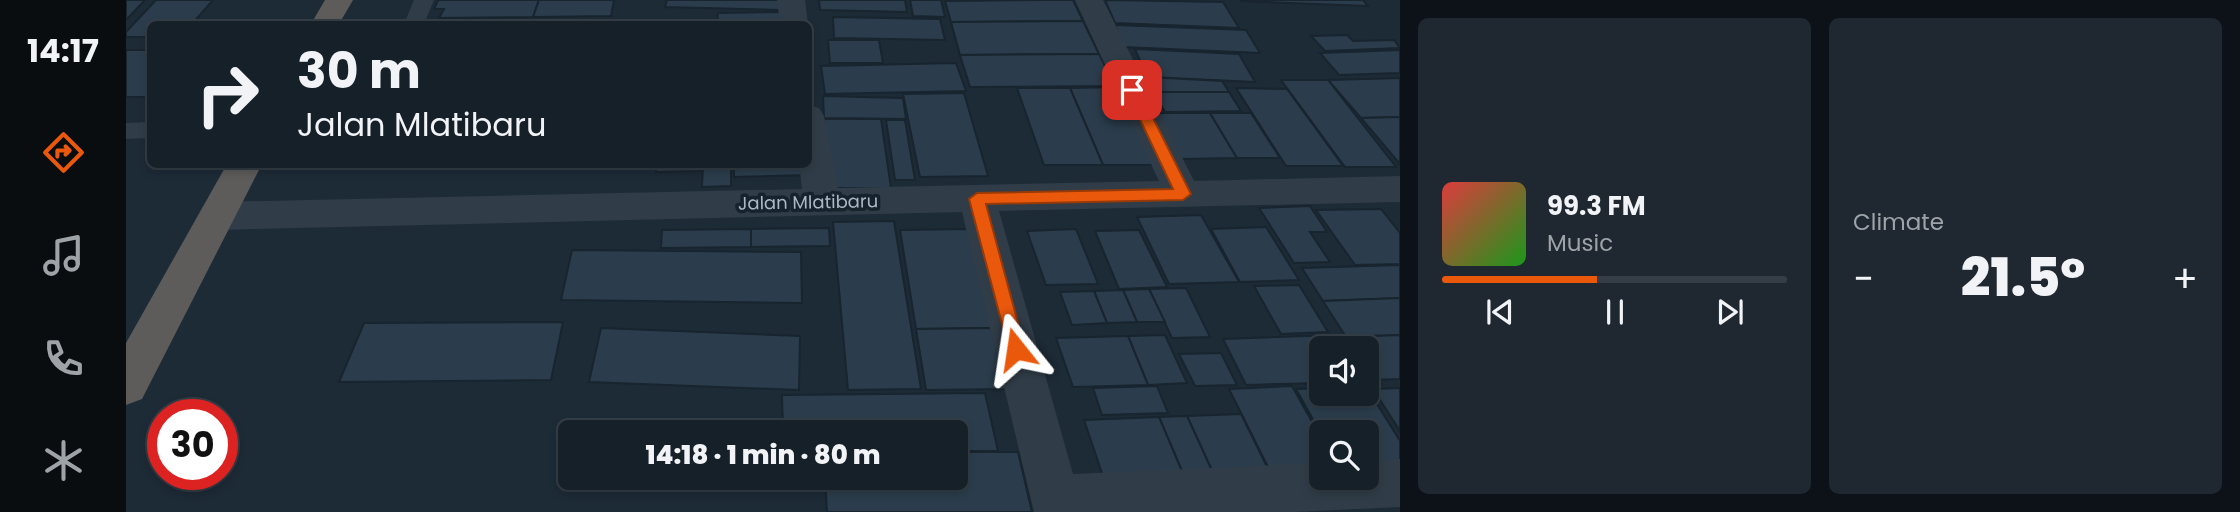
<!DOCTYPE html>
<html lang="en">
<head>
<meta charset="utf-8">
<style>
  :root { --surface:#162029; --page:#1f2831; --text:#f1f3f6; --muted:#9ea3a8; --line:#353e46; --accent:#ea580c }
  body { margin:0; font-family:Poppins,sans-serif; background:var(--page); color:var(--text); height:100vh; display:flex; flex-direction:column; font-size:26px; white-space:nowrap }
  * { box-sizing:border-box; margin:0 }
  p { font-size:23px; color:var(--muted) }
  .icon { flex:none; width:38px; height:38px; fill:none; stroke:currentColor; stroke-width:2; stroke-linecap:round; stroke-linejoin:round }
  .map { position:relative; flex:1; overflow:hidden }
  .drawer { display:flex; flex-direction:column; gap:18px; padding:18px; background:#0c1217; width:840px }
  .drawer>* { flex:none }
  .hud { position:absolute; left:21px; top:21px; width:665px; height:147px; border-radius:10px; box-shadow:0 4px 10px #0003,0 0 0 2px var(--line); background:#162029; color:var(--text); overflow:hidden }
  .fabs { position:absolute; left:1183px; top:336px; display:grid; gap:14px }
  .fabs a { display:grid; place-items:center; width:70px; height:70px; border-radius:10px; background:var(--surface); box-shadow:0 4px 10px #0003,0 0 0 2px var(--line); font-size:35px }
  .speed { position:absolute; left:21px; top:399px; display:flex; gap:14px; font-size:35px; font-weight:700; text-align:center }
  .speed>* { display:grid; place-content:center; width:91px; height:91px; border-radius:50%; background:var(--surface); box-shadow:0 4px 10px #0003,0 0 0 2px var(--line); line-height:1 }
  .speed .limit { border:10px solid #d22; background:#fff; color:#111 }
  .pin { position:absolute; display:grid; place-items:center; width:60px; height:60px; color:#fff; margin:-30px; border-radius:14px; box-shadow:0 4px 10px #0006 }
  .me { position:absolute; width:77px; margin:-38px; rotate:345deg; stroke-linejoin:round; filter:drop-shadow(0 0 5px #0008) }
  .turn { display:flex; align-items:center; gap:24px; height:147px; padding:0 35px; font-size:32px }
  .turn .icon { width:91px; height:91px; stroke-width:2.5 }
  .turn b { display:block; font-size:49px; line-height:60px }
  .big { font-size:52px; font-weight:800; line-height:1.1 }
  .drawer .card { flex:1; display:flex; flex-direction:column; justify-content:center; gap:10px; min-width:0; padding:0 24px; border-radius:10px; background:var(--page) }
  .song { display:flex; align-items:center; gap:21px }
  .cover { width:84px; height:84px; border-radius:10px; background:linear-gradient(135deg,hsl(0 70% 55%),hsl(120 70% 35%)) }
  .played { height:7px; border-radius:4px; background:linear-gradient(90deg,var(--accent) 45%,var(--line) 45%) }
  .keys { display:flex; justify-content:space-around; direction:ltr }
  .heat { display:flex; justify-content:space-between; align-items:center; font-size:38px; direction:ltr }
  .drawer .tiles { flex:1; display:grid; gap:18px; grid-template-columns:repeat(2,1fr) }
  .trip { position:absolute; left:432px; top:420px; width:410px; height:70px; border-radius:10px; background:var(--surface); box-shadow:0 4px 10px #0003,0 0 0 2px var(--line); font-weight:800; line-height:70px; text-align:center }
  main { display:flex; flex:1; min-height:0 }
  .menu { display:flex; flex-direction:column; width:126px; justify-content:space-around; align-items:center; background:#090d10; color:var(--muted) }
  .menu .icon { width:49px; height:49px }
  .menu .active { color:var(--accent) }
  .menu b { font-size:32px; color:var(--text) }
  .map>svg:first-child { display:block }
  .building { fill:#2b3d4c; stroke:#18242e; stroke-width:2 }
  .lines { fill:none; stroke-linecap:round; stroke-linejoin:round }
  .service { fill:#303d48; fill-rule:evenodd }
  .minor { fill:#303d48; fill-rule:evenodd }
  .trunk { fill:#5e5c5a; fill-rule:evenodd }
  .route { fill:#ea580c; stroke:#983908; stroke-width:2 }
  .labels { text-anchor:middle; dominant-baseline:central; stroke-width:7; stroke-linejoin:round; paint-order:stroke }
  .street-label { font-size:18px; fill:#aab8c5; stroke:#16222c }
</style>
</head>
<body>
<main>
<nav class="menu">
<b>14:17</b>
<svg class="icon active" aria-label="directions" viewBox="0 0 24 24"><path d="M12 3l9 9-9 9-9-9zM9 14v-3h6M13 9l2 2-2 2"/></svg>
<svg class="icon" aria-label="music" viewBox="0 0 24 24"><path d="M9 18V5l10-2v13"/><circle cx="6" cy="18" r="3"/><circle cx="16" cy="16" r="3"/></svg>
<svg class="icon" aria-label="phone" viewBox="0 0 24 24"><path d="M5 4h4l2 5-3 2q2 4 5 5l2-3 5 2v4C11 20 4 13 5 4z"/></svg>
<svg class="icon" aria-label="climate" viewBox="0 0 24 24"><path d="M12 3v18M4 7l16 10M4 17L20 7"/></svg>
</nav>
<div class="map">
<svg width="1274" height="512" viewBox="0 0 1274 512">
  <rect width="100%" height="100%" fill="#1d2b37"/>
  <g class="building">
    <path d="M0,0H19L0,20Z"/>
    <path d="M30,0H87L66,24H24V37H0V32Z"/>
    <path d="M312,0H413L407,17L313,18L318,9H308Z"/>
    <path d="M413,0H488L485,16L407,17Z"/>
    <path d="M541,0H654L653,10L539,7Z"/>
    <path d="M693,0H779L781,12L694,10Z"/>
    <path d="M784,0H815L819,17L787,16Z"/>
    <path d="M922,0H947L957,21L825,22L819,1Z"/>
    <path d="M979,0L1097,2L1113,28L989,23Z"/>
    <path d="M1115,0H1237L1242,6L1115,1Z"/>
    <path d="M655,12L656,24H591L592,13Z"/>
    <path d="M707,17L814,19L819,40L708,38Z"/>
    <path d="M957,21L973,54L834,55L825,22Z"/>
    <path d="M989,25L1120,30L1134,53L997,47Z"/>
    <path d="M1221,35L1227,41L1268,40L1274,48L1199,51L1185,36Z"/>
    <path d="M702,40H753L757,63H704Z"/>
    <path d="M1009,49L1113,54L1129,82L1021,77Z"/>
    <path d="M0,50H24V93L22,97H0Z"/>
    <path d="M1274,50V73L1213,75L1194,53Z"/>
    <path d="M973,54L989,86L844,87L834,55Z"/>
    <path d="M830,63L840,91L699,94L695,66Z"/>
    <path d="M1021,77L1096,81L1103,92H1028Z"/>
    <path d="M1274,78V117L1235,118L1202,80Z"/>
    <path d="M1155,80H1202L1270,167H1219Z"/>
    <path d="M995,87L1033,165H977L944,88Z"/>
    <path d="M891,88H944L977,165H918Z"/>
    <path d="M1110,88L1161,89L1217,166H1160Z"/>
    <path d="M1028,92H1103L1115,111L1039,112Z"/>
    <path d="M838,93L862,176L794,177L777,94Z"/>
    <path d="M697,96L777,98L780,119L698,118Z"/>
    <path d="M1030,113H1084L1111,158L1055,159Z"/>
    <path d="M1084,113H1125L1154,158H1111Z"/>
    <path d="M1274,117V164L1235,118Z"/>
    <path d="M698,119H755L765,188H702Z"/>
    <path d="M760,120H779L789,180H769Z"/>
    <path d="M530,164H575V171L530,172Z"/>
    <path d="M577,164H605V186L576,187Z"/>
    <path d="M608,164H682L686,175L608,177Z"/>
    <path d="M1184,206L1201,232H1184L1204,262L1168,263L1133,208Z"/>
    <path d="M1255,209L1274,233V264L1229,265L1190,210Z"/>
    <path d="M1075,215L1113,282L1043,284L1011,217Z"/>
    <path d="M768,221L795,389L722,390L707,222Z"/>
    <path d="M1140,227L1173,280L1114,282L1085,229Z"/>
    <path d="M703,228L704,246L625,247V229Z"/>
    <path d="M625,229V247L535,248L536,230Z"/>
    <path d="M844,229L869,328L790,329L774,230Z"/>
    <path d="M950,229L972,284L920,285L901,231Z"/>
    <path d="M1013,230L1041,287L993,289L969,231Z"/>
    <path d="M446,250L675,252L676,303L435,300Z"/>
    <path d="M1274,265V298L1197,301L1176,268Z"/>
    <path d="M1173,285L1202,332L1155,334L1128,286Z"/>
    <path d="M1060,288L1084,337L1046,338L1023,289Z"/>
    <path d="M1023,289L1039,322H1011L997,290Z"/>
    <path d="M997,290L1011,322L981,323L968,291Z"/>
    <path d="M968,291L981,323L946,325L934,292Z"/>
    <path d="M1274,298V335L1220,337L1197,301Z"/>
    <path d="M437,322L425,380L213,382L238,323Z"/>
    <path d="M475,328L674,336L673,390L463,382Z"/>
    <path d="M869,328L885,389L800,390L790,329Z"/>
    <path d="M1039,335L1061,383L1022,385L1002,336Z"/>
    <path d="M1211,335L1219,348H1195V383L1120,385L1097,339Z"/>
    <path d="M1274,335V379L1247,380L1241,370V348H1227L1220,337Z"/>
    <path d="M1002,336L1022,385L947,387L930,338Z"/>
    <path d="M1095,353L1111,385L1069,386L1053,354Z"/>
    <path d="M1031,386L1042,413L976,415L967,388Z"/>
    <path d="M1166,386L1195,438V473L1146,475L1103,389Z"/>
    <path d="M1195,388V394H1241V388L1274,441V470L1241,471V432L1195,434L1170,389Z"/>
    <path d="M1274,388V431L1247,389Z"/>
    <path d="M859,393L872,451H830V432H657L656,395Z"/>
    <path d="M1115,414L1144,473L1088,475L1061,416Z"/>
    <path d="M1061,416L1088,475L1058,476L1033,417Z"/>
    <path d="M1033,417L1058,476L978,479L958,420Z"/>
    <path d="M830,452H892L906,512H701L699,478H830Z"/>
  </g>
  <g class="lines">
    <g class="service">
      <path d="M288,0H308L298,24H278Z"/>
      <path d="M24,122V138L0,139V123Z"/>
    </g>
    <g class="minor">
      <path d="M651,0H679L682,24H654Z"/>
      <path d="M949,0H977L1068,181L1274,176V202L873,211L947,474L1195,463V478H1241V461L1274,459V507L1168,512H908L836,212L90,230L77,226L72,216L77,206L90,202L676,189L673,164H682V105L693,108L698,116L712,188L1033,181Z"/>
    </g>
    <g class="trunk">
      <path d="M199,0H227L213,24H185Z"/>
      <path d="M101,164H136L16,399L0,405V343Z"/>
    </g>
  </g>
  <path class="route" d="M1006,86L1013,90L1065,194L1057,200L860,204L899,349L896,354L890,357L884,354L843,199L851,193L1047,189L1000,90Z"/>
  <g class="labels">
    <g class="street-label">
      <text transform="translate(682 202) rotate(-1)">Jalan Mlatibaru</text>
    </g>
  </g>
</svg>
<div class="fabs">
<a><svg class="icon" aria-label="sound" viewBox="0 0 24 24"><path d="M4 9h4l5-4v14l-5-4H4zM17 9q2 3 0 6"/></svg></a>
<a><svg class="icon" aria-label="search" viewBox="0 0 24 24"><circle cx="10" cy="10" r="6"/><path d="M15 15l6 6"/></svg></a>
</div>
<div class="speed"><div class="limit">30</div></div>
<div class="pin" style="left:1006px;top:90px;background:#d93025"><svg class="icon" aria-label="arrive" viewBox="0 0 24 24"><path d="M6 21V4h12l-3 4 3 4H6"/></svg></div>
<svg class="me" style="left:890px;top:349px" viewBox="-20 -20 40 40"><path d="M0-17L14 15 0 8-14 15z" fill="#ea580c" stroke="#fff" stroke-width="4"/></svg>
<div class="trip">14:18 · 1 min · 80 m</div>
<div class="hud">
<div class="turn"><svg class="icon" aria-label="right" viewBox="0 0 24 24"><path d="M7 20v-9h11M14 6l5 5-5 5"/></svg><div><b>30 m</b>Jalan Mlatibaru</div></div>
</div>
</div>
<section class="drawer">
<div class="tiles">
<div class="card">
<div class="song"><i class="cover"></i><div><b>99.3 FM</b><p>Music</p></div></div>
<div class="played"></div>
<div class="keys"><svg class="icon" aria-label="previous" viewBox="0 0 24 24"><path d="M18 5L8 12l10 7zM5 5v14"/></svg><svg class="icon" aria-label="pause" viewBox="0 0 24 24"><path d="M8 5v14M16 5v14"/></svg><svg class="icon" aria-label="next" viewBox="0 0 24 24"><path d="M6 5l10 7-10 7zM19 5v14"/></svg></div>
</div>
<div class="card"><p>Climate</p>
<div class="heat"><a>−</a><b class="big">21.5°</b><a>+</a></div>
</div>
</div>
</section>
</main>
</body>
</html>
